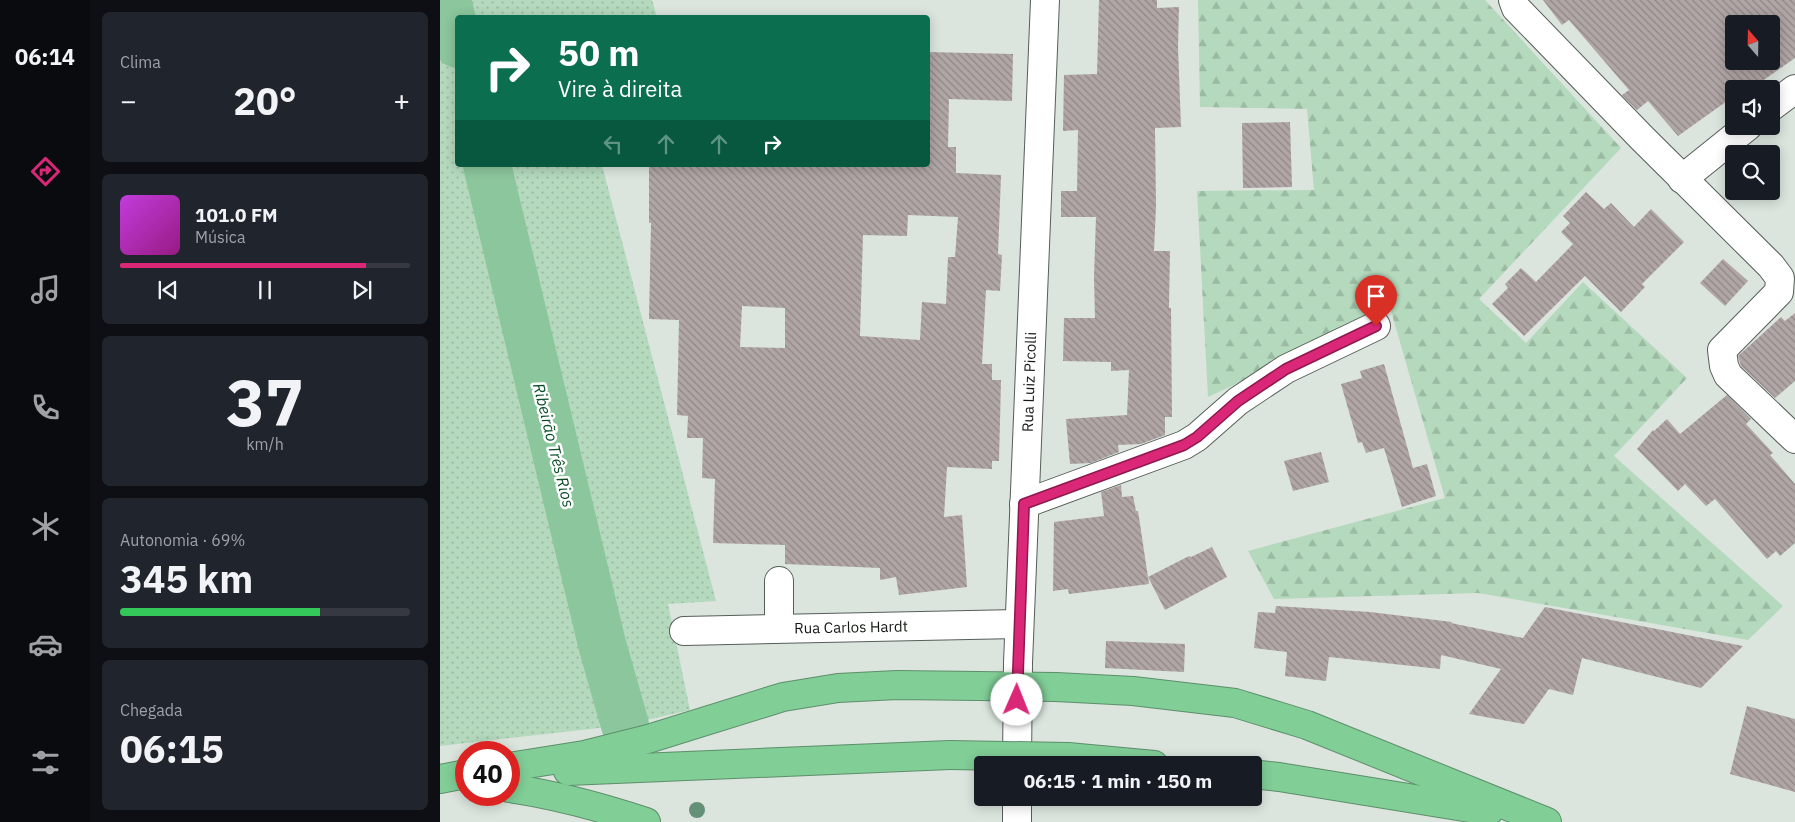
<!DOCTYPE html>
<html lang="pt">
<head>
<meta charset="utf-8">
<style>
  :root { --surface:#171b24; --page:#20242c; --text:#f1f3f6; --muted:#9ea1a6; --line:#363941; --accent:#db2777 }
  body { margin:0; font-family:"IBM Plex Sans",sans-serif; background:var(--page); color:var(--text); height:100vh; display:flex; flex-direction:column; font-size:19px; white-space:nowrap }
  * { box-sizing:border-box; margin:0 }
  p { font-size:16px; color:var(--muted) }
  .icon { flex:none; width:28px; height:28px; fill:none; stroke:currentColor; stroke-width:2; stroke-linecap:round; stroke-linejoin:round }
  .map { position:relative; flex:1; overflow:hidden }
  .details { display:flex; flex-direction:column; gap:12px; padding:12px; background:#0d0f14; width:350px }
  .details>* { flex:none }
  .banner { position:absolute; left:15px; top:15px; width:475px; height:152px; border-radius:5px; box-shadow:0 2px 12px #0003; background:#0b6e4f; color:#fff; overflow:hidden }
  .needle { width:32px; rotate:340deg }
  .fabs { position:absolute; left:1285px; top:15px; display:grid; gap:10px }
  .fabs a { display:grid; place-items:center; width:55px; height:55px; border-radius:5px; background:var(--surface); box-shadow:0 2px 12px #0003; font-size:25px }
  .speed { position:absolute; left:15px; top:741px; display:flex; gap:10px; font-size:25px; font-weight:700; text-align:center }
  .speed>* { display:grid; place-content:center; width:65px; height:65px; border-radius:50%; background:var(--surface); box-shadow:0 2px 12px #0003; line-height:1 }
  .speed .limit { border:8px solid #d22; background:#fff; color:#111 }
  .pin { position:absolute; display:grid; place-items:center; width:42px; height:42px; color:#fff; margin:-51px -21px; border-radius:50% 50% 50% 0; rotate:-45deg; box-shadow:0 0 5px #0007 }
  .pin .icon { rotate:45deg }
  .me { position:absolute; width:55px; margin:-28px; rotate:1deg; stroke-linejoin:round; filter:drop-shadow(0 0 4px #0008) }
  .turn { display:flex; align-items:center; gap:18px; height:105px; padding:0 20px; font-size:22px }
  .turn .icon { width:65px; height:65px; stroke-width:2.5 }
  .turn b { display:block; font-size:35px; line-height:42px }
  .lanes { display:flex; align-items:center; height:48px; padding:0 20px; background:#0003; justify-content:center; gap:25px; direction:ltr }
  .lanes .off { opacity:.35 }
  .big { font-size:38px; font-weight:700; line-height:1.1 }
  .details .tile { flex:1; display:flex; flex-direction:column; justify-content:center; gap:8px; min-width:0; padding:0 18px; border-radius:8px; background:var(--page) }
  .details .dial { align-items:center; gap:0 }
  .dial b { font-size:65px; line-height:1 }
  .song { display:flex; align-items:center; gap:15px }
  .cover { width:60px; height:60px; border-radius:8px; background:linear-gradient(135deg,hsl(290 70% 55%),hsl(310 70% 35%)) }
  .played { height:5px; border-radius:2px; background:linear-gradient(90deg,var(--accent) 85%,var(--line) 85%) }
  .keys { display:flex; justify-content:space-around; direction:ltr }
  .heat { display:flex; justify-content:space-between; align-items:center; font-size:28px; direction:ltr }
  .charge { height:8px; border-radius:4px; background:linear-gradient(90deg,#34c759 69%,var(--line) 0) }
  .trip { position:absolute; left:534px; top:756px; width:288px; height:50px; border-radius:5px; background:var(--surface); box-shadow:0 2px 12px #0003; font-weight:700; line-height:50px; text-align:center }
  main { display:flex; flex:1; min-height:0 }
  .tabs { display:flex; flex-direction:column; width:90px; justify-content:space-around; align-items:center; background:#090b0e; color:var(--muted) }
  .tabs .icon { width:35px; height:35px }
  .tabs .active { color:var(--accent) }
  .tabs b { font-size:22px; color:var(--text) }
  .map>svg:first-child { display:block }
  .grass { fill:url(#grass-dots) }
  .forest { fill:url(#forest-firs) }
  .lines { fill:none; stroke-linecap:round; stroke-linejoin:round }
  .river { stroke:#8cc69c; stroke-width:48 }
  .building { fill:url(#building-back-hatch); fill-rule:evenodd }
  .minor-casing { stroke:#565e58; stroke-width:30 }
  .highway-casing { stroke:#5c8f6a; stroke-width:30 }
  .minor { stroke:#fff; stroke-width:28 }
  .highway { stroke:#81ce97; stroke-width:28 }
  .highway-bridge-casing { stroke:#5c8f6a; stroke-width:30; stroke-linecap:butt }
  .highway-bridge { stroke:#81ce97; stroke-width:28 }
  .tree { fill:#659078 }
  .route-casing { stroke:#8e194d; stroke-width:12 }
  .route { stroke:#db2777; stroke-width:9 }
  .labels { text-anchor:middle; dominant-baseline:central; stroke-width:5; stroke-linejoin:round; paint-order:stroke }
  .street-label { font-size:15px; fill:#161916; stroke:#fff }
  .water-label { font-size:16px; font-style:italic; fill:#0a4e28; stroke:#fff }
</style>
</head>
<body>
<main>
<nav class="tabs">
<b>06:14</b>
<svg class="icon active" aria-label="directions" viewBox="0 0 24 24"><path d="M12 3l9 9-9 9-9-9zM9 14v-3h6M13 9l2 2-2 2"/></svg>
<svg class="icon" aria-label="music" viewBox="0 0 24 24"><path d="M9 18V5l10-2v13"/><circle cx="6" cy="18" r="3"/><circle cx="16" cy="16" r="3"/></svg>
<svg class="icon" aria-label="phone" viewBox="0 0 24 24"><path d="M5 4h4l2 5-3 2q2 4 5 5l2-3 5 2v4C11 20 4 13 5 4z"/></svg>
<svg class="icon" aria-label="climate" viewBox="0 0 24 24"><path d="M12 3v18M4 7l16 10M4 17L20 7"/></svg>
<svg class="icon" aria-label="car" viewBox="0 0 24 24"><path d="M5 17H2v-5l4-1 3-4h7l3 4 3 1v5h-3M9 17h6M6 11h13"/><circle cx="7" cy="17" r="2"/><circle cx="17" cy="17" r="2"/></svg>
<svg class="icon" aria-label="filters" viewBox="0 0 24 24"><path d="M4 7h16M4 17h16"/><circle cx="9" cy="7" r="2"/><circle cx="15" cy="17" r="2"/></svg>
</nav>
<section class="details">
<div class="tile"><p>Clima</p>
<div class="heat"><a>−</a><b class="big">20°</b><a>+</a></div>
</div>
<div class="tile">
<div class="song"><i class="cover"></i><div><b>101.0 FM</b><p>Música</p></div></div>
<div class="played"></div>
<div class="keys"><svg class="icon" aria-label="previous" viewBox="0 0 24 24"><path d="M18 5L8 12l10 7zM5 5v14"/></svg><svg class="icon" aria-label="pause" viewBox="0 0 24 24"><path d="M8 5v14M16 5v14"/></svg><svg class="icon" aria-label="next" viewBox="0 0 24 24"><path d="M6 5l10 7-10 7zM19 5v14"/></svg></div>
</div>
<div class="tile dial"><b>37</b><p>km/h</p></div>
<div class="tile"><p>Autonomia · 69%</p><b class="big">345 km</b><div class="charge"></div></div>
<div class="tile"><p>Chegada</p><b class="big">06:15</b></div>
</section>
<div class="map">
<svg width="1355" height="822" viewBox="0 0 1355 822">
  <defs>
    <pattern id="grass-dots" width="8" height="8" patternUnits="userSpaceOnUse" patternTransform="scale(1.25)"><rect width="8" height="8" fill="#b4d9bd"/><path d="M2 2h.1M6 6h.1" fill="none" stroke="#9abaa2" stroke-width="1.8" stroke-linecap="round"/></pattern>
    <pattern id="forest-firs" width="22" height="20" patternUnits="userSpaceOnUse" patternTransform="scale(1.25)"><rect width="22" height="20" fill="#b4d9bd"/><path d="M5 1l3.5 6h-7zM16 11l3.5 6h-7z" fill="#9abaa2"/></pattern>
    <pattern id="building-back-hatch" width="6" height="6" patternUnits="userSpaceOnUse" patternTransform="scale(1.25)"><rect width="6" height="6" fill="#b1a6a6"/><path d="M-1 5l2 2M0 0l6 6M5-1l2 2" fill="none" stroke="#8f8686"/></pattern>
  </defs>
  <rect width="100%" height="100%" fill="#dbe4dd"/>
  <path class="grass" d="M0,0H212L217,17L18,18V165H162L276,601L228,604L250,710L185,725L0,746Z"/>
  <path class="forest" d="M758,0H1045L1181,148L1039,299L1086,343L1143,282L1247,378L1174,456L1343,606L1308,640L1038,593L834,599L808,551L1005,498L951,311L768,397L757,191L874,190L867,109L760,107Z"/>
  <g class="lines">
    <g class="river">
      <path d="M7,0L18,44"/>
      <path d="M47,165L162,644L185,725"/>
    </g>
  </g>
  <g class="building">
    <path d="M659,0H717V8L739,7L738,47L741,127L715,128L716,206L714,251H730L729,308H731L732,417H725V435L701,444L678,445L679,452L651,463L630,464L626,419L687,415L689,370L671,371V362L623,361L624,318H655L654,277L656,217H621V191H637L638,130L623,131L624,75L657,74Z"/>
    <path d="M1103,0H1355V58L1311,89H1294V96L1238,136L1208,101L1197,110L1182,95L1189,90L1129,20L1122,25ZM1294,24H1331V61H1294Z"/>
    <path d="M488,52L573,54L572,101L509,99L508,147H516V173L561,175L558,254L562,255L560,291L546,290L542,364H552V380H561L559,461H552V469L507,467L504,517L522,515L527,587L459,595L456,577L440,580V568L345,564V545L273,543L275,479L262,478L263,438H247L248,416L237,415L239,320L209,319L211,223H209V165H488ZM468,215L518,217L515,257H508L506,304L482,302L480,340L420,336L423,235L467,236ZM302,306L345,308V348L300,347Z"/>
    <path d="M850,122L852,187L803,188L802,123Z"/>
    <path d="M1146,192L1164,209L1171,203L1194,227L1211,209L1244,242L1202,284L1205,287L1181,312L1145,276L1084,336L1052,304L1068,288L1065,284L1081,268L1096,282L1133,244L1121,232L1130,223L1123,216Z"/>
    <path d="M1283,259L1308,281L1285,306L1260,283Z"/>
    <path d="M1355,313V381L1335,398L1301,366L1298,356L1341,317L1345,321Z"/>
    <path d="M944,364L973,468L987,464L996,496L962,507L944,448L926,453L922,442L918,443L901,384L922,378L920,371Z"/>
    <path d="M1287,395L1311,419L1306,424L1333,453L1330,455L1355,484V543L1340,556L1336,551L1327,559L1275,499L1266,506L1245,484L1238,491L1197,449L1213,430L1214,431L1227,419L1240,434Z"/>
    <path d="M881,452L889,482L853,491L844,461Z"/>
    <path d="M681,485L682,497L693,496L696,511H698L709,584L629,594L628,589L613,591L614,522L664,516L661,492Z"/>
    <path d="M772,547L787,577L725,610L708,577L749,556L751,557Z"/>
    <path d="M836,606L930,612L1012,622L1011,623L1083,638L1105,607L1303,646L1261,688L1142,658L1133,695L1109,689L1084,724L1029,714L1061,669L1001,655L1000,669L889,657L886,681L845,676L847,652L814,648L818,612L835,613Z"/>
    <path d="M666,641L745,644L744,672L665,668Z"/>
    <path d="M1307,706L1355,719V792L1290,774Z"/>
  </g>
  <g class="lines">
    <defs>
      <g id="minor">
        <path d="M1073,0L1076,8L1202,138L1331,266L1340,278L1339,292L1282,350L1284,366L1288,375L1355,439"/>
        <path d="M1331,107L1355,89"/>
        <path d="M1242,179L1308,126"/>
        <path d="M584,504L744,445L757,437L798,401L846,369L936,326"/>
        <path d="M339,628V581"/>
        <path d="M244,631L579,624"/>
        <path d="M577,765L578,663L605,0"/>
        <path d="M577,822V798"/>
      </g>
      <g id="highway">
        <path d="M628,757L714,765"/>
        <path d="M69,767L144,755L208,739L343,697L398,688L457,685L616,687L693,691L795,703L867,725L1107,822"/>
        <path d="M128,771L510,755"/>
        <path d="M812,774L839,777L1049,811"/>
        <path d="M0,779L26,774"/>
        <path d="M69,788C116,795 161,807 206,822"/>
      </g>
    </defs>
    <use href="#minor" class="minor-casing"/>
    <use href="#highway" class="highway-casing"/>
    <use href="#minor" class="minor"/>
    <use href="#highway" class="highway"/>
    <defs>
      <path id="highway-bridge" d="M510,755L628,757"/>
    </defs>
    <use href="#highway-bridge" class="highway-bridge-casing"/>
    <use href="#highway-bridge" class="highway-bridge"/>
  </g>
  <circle class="tree" cx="257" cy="810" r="8"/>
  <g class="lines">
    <defs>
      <path id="route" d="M577,700L584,504L744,445L757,437L798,401L846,369L936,326"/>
    </defs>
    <use href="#route" class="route-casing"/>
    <use href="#route" class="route"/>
  </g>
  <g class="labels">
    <g class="street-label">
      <text transform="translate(589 382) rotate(-88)">Rua Luiz Picolli</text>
      <text transform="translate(411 627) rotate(-1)">Rua Carlos Hardt</text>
    </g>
    <g class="water-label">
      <text transform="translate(114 445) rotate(76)">Ribeirão Três Rios</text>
    </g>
  </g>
</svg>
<div class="fabs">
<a><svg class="needle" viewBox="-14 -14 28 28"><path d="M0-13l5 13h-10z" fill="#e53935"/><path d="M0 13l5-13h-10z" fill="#9ea1a6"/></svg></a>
<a><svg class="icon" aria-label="sound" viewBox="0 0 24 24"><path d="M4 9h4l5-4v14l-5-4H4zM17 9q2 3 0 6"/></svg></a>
<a><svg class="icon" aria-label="search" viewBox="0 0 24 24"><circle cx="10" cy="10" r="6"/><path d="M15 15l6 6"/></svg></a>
</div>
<div class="speed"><div class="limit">40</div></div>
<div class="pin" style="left:936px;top:326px;background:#d93025"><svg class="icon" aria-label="arrive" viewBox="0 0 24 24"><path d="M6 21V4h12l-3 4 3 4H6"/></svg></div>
<svg class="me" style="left:577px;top:700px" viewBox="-20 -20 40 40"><circle r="19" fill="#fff"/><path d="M0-13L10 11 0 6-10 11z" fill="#db2777"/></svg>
<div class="trip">06:15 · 1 min · 150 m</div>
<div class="banner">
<div class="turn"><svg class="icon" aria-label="right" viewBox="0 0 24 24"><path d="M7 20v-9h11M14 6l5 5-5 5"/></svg><div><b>50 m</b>Vire à direita</div></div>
<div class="lanes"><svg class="icon off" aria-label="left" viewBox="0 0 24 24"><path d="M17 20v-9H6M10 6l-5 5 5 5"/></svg><svg class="icon off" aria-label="ahead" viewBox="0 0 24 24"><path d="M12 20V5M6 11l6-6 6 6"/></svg><svg class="icon off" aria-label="ahead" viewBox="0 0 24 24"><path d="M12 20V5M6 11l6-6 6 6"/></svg><svg class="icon" aria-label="right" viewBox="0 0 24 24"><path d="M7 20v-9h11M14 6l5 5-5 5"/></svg></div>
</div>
</div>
</main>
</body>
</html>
